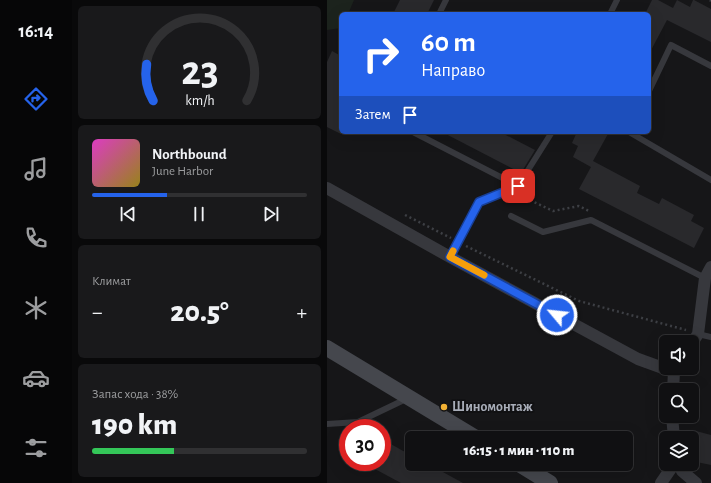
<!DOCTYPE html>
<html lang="ru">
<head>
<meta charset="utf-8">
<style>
  :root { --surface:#101012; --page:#19191b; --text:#f1f3f6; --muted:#9c9d9f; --line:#303032; --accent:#2563eb }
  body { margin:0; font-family:"Alegreya Sans",sans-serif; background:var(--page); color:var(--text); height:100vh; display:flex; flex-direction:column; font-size:15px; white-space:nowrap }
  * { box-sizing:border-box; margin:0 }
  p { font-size:13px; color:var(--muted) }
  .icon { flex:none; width:22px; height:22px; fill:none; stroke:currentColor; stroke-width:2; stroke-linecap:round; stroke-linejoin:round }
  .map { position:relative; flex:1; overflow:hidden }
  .panel { display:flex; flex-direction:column; gap:6px; padding:6px; background:#09090a; width:255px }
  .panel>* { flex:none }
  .top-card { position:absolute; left:12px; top:12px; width:312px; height:122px; border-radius:6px; box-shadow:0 4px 16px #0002,0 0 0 1px var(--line); background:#2563eb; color:#fff; overflow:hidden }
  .tools { position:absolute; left:332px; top:335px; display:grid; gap:8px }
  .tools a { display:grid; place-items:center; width:40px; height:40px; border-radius:6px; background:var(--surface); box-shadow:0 4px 16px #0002,0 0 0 1px var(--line); font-size:20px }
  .speed { position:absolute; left:12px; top:419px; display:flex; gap:8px; font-size:20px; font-weight:700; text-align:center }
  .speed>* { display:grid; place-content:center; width:52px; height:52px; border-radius:50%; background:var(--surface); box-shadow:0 4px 16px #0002,0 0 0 1px var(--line); line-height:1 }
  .speed .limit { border:6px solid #d22; background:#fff; color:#111 }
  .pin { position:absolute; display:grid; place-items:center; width:34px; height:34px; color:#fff; margin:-17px; border-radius:8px; box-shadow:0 2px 6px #0006 }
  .me { position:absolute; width:44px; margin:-22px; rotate:298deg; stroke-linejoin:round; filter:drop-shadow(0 0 3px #0008) }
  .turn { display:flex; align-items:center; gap:14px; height:84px; padding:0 16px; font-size:18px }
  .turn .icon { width:52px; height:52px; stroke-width:2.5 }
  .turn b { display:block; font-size:28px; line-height:34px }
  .then { display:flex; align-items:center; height:38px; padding:0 16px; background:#0003; gap:8px; font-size:15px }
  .big { font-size:30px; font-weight:800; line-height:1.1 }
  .panel .widget { flex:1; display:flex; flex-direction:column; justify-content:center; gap:6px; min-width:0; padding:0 14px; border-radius:6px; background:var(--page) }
  .panel .dial { align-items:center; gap:0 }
  .dial svg { height:104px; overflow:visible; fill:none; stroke:var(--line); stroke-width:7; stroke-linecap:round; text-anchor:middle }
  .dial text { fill:var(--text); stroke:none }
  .song { display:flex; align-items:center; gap:12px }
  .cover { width:48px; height:48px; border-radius:6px; background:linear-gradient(135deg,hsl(310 70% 55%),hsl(50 70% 35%)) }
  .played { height:4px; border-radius:2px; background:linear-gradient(90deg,var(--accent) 35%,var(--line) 35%) }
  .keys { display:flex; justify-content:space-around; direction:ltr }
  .heat { display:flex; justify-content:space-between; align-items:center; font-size:22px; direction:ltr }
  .charge { height:6px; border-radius:3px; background:linear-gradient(90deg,#34c759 38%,var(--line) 0) }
  .trip { position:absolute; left:78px; top:431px; width:228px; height:40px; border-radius:6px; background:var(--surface); box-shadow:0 4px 16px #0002,0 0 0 1px var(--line); font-weight:800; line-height:40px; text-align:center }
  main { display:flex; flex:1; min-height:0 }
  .menu { display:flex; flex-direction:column; width:72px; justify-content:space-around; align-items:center; background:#060607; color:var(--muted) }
  .menu .icon { width:28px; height:28px }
  .menu .current { color:var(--accent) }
  .menu b { font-size:18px; color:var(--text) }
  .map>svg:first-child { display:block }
  .green { fill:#1c231d }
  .building { fill:#29292c }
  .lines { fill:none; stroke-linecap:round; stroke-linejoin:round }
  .path { stroke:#3d3f44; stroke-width:2.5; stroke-dasharray:2 3; stroke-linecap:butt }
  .lane { stroke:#37383d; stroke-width:6 }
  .street { stroke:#37383d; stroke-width:12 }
  .secondary { stroke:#45474d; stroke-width:16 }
  .route-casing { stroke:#184099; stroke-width:10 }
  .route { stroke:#2563eb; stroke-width:7 }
  .slow { stroke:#f59e0b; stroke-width:7 }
  .poi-dot { fill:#f2b134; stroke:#111113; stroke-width:1.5 }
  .labels { text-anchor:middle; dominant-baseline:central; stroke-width:4; stroke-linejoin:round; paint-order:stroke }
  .poi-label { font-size:14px; font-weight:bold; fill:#a8adb8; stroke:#111113; text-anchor:start }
</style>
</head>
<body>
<main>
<nav class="menu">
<b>16:14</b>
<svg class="icon current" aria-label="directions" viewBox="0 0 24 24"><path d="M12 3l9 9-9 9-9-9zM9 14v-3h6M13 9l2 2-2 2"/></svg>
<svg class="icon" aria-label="music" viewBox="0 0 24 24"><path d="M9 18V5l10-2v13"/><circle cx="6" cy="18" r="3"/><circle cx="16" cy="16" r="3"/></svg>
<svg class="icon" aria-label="phone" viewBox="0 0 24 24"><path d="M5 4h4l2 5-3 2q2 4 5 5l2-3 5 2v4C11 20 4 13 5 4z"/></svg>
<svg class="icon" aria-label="climate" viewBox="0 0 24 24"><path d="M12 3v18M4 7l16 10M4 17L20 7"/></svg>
<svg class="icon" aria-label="car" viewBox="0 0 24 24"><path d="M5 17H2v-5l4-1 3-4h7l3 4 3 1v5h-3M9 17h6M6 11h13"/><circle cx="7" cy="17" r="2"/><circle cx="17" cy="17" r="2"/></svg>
<svg class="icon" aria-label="filters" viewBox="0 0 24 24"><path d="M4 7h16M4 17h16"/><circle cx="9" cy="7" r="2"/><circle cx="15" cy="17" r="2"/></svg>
</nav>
<section class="panel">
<div class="widget dial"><svg viewBox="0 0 100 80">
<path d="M14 69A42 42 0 1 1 86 69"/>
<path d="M14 69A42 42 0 0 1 9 41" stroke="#2563eb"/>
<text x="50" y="56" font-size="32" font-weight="700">23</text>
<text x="50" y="72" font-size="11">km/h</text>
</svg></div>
<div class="widget">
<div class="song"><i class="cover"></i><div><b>Northbound</b><p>June Harbor</p></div></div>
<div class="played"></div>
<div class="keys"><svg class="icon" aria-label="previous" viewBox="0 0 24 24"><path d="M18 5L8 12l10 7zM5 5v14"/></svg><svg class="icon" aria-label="pause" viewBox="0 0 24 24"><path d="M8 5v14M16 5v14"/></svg><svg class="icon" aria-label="next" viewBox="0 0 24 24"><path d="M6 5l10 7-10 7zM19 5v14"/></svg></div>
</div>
<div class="widget"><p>Климат</p>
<div class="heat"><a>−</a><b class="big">20.5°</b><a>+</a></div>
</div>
<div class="widget"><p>Запас хода · 38%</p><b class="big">190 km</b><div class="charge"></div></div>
</section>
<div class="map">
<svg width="384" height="483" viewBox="0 0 384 483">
  <rect width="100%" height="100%" fill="#161618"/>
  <path class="green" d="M0,0H27L21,14H14V28L0,30Z"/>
  <g class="building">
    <path d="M73,0H107L100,14H66Z"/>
    <path d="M325,0H331L346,8L350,0L363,7L366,0H367L384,9V42L340,20L322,54V14H318Z"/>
    <path d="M5,51L14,56V134L0,127V62Z"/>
    <path d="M115,132H173L208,150L194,173Z"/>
    <path d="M250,132H282L266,161L313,186L310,193L332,204L335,198L367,215L364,221L377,228L367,248L252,189L264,167L246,157L251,146L245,143Z"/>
    <path d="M369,431L384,435V465L365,461V447Z"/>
    <path d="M55,439L85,456V464H101L136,483H74L35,462H55Z"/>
  </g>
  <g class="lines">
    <g class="path">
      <path d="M383,0L384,1"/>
      <path d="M194,196L226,211L252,206L262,211"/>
      <path d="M78,215L124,238"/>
      <path d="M139,246L252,301L359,330"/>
    </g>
    <g class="lane">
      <path d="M112,14L119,0"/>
      <path d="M283,14L290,0"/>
      <path d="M322,91L344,45L384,66"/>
      <path d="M86,132L191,186"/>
      <path d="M302,132L384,180"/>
      <path d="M184,216L216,232L264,220L378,278"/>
      <path d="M123,257L152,201L191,186L225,132"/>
      <path d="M371,334L384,337"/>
      <path d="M0,424L31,422L79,399"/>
    </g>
    <g class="street">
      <path d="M0,188L123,257L311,359L347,372"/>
      <path d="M365,343L371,334L378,278L384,267"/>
      <path d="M346,390L347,372L349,368"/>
      <path d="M345,416L347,438"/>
      <path d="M352,464L355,471L369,483"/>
      <path d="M334,483L347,464"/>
    </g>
    <g class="secondary">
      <path d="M0,348L149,438"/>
      <path d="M192,464L223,483"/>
    </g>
  </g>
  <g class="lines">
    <defs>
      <path id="route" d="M191,186L152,202L123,257L230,315"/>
    </defs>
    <use href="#route" class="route-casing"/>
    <use href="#route" class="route"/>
    <path class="slow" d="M126,251L123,257L157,275"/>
  </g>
  <circle class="poi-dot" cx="117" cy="407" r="4"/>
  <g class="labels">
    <g class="poi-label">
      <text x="125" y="407">Шиномонтаж</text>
    </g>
  </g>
</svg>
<div class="tools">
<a><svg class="icon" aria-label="sound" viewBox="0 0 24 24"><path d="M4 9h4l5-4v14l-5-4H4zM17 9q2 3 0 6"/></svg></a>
<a><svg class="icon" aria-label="search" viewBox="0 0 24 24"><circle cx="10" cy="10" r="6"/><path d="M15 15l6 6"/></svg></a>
<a><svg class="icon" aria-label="layers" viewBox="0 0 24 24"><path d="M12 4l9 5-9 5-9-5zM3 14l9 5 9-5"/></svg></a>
</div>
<div class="speed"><div class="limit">30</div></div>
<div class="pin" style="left:191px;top:186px;background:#d93025"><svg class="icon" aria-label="arrive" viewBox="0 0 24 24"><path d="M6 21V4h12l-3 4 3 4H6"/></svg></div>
<svg class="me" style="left:230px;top:315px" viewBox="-20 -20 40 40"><circle r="17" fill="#2563eb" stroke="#fff" stroke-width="3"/><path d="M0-11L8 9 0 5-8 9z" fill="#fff"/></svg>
<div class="trip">16:15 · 1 мин · 110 m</div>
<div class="top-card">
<div class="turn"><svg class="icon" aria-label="right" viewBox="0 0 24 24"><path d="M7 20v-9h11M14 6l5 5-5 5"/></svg><div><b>60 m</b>Направо</div></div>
<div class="then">Затем<svg class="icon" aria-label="arrive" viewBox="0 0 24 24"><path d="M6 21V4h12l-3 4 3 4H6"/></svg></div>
</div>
</div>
</main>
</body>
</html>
